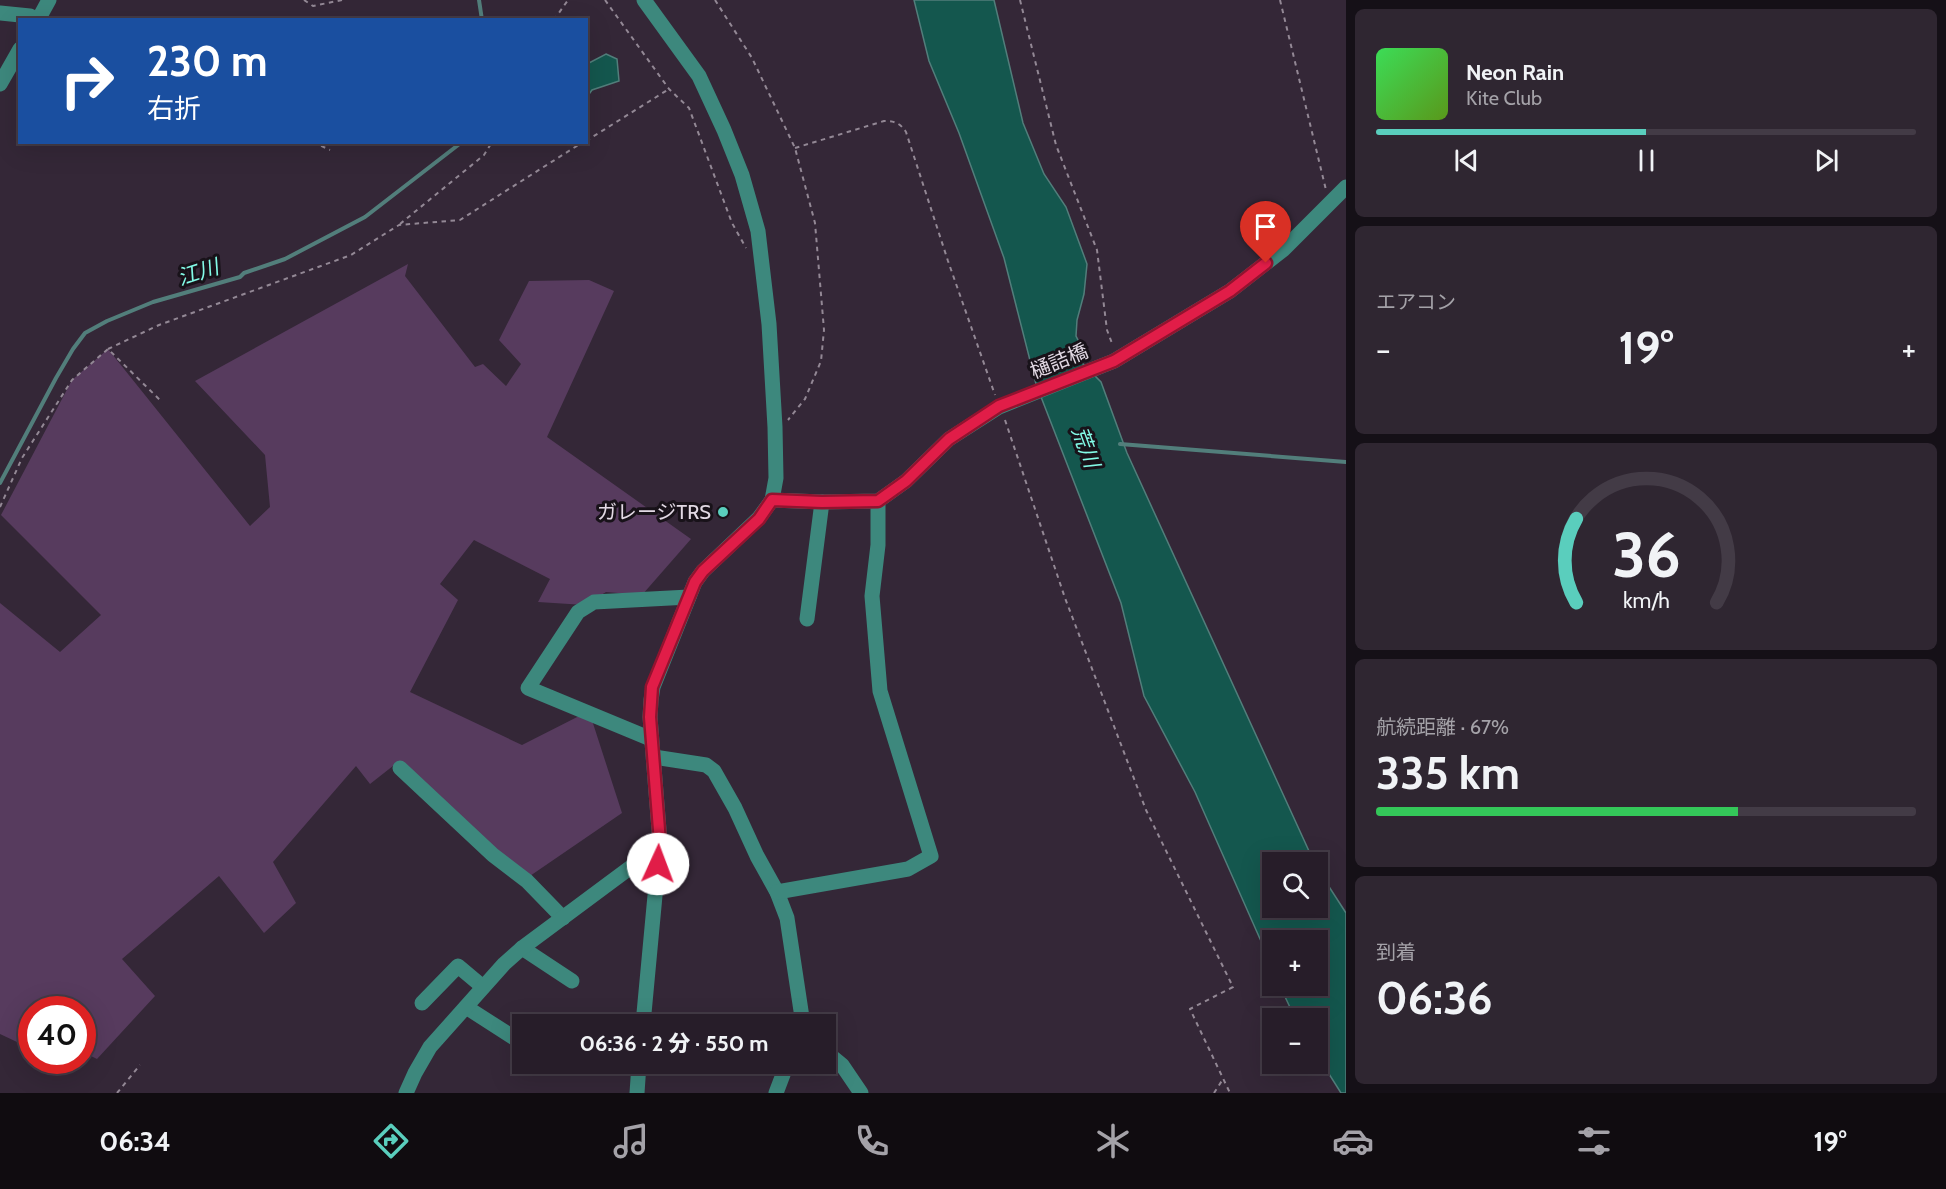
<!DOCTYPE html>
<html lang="ja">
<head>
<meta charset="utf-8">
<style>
  :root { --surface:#271d29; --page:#2f2631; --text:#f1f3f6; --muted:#a4a2a8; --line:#433b46; --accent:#5acebd }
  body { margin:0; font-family:Cabin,"Noto Sans JP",sans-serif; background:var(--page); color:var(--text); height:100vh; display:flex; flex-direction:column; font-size:22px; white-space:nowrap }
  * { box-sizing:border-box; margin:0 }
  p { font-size:20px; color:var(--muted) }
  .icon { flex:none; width:33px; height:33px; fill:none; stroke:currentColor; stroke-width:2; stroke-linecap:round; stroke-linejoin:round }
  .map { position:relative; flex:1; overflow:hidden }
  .drawer { display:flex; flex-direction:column; gap:9px; padding:9px; background:#151017; width:600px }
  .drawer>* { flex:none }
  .guide { position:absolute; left:18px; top:18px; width:570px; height:126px; border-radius:0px; box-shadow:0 6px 24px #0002,0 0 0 2px var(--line); background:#1a4fa0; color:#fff; overflow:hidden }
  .buttons { position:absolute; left:1262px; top:852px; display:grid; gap:12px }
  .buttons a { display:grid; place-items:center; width:66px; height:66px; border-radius:0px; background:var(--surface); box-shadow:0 6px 24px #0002,0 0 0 2px var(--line); font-size:30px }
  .speed { position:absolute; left:18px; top:996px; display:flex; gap:12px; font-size:30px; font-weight:700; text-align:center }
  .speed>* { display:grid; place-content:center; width:78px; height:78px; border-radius:50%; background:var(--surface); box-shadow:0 6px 24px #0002,0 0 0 2px var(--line); line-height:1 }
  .speed .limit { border:9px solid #d22; background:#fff; color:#111 }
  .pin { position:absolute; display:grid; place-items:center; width:51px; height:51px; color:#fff; margin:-62px -26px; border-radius:50% 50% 50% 0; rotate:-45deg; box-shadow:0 0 6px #0007 }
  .pin .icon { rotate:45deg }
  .me { position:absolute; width:66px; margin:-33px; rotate:2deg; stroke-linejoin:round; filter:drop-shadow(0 0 4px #0008) }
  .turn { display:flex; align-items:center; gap:21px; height:126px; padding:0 30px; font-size:27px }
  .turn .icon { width:78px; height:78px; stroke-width:2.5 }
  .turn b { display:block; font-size:42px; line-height:51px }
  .big { font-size:45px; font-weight:800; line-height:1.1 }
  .drawer .card { flex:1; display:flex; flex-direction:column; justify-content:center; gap:9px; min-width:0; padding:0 21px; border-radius:9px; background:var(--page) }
  .drawer .dial { align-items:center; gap:0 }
  .dial svg { height:156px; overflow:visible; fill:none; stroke:var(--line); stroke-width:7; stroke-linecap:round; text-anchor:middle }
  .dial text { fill:var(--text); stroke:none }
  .song { display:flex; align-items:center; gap:18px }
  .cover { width:72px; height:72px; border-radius:9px; background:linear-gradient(135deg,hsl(130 70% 55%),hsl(90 70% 35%)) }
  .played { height:6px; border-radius:3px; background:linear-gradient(90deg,var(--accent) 50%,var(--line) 50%) }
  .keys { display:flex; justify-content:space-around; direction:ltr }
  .heat { display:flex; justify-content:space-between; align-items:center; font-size:33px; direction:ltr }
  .charge { height:9px; border-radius:4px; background:linear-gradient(90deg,#34c759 67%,var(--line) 0) }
  .trip { position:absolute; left:512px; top:1014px; width:324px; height:60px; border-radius:0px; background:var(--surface); box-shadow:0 6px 24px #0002,0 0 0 2px var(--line); font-weight:800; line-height:60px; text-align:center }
  .tab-bar { display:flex; height:96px; justify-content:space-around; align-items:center; background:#100c10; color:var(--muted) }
  .tab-bar .icon { width:42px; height:42px }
  .tab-bar .current { color:var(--accent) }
  .tab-bar b { font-size:27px; color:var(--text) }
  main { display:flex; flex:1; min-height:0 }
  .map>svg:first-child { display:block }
  .green { fill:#573b5e }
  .water { fill:#14574e; stroke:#527e7b; stroke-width:1.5 }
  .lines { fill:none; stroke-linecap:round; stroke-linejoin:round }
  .stream { stroke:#527e7b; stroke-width:4 }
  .path { stroke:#938895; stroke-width:2; stroke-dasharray:4.5 4.5; stroke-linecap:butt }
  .minor { stroke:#3d887d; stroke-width:15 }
  .route-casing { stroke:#92132f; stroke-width:15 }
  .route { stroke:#e11d48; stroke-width:10 }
  .poi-dot { fill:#5acebd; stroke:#181219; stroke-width:2 }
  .labels { text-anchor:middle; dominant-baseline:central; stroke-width:6; stroke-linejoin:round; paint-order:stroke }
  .street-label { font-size:20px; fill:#e2d9e4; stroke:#181219 }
  .poi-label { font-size:20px; fill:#e2d9e4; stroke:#181219; text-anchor:end }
  .water-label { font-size:21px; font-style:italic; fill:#83fbe7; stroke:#181219 }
</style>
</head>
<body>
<main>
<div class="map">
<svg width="1346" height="1093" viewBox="0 0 1346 1093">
  <rect width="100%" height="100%" fill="#342737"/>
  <path class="green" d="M408,264L405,276L475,367L483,364L506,386L521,364L499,340L529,281L589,280L614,291L547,437L691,539L642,595L606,592L585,605L538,602L550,579L474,540L440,584L458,600L410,692L522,745L589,711L622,813L527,878L398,762L370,784L356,766L273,862L296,903L264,933L219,876L122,959L155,996L97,1059L83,1052L82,1010H32L31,1031L17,1042L0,1034V603L60,652L101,615L1,515L72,380L108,349L250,526L270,507L265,455L195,381Z"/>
  <g class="water">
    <path d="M914,0H994L1023,123L1044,174L1066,207L1087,264L1084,294L1077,320L1076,336L1083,350L1082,363L1101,382L1127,453L1314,862H1272V908H1317V868L1346,913V1093H1341L1317,1055V1018H1295L1280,986H1317V940H1272V966L1195,792L1144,696L1121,603L1036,384L1004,258L959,133L929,61Z"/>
    <path d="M606,54L617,59L619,81L592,90L587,97V64Z"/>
  </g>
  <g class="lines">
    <g class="stream">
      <path d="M479,0L482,20"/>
      <path d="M1120,444L1346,462"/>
      <path d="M0,483L56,378L73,349L85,333L107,321L153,302L240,277L244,273L285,259L365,217L462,142"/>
    </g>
    <g class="path">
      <path d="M304,0L313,6L342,0"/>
      <path d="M605,0L669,89L689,108L732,223L746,248"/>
      <path d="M715,0L752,58L795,148L815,223L824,330L821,361L805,399L788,420"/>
      <path d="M1020,0L1056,145L1097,250L1107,330L1113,346"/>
      <path d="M1280,0L1326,190"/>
      <path d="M554,20L568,0"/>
      <path d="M586,141L669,89"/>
      <path d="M313,142L330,150"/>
      <path d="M795,148L884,121C895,121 900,123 906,132L948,261L995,395"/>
      <path d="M400,224L484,155L492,142"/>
      <path d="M108,349L159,325L351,255L399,225L460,220L583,142"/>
      <path d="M1005,420L1065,598L1146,810L1233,987L1190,1009L1230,1093"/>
      <path d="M0,507L22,458L72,380L108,349L162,402"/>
      <path d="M117,1093L140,1065"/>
      <path d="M1214,1093L1223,1079"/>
    </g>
    <g class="minor">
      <path d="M0,13L30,16L38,20"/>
      <path d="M38,20L49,0"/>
      <path d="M0,84L20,49"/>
      <path d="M772,500L822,502L878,501L906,481L949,439L999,407L1114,361L1230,291L1284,249L1346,187"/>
      <path d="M807,619L822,502"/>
      <path d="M651,739L528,688L578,612L594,602L689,597"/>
      <path d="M654,757L706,765L714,771L735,808L757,856L777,892L787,918L803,1024"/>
      <path d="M400,768L493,855L527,881L563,918"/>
      <path d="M777,892L908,869L931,856L880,691L872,596L878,545V501"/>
      <path d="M522,948L572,981"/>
      <path d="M422,1003L458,966L483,987"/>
      <path d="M466,1007L522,1043"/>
      <path d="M643,1024L660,842L650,717L651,700L653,687L695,582L703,571L759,518L772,500L776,478L775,427L769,324L758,231L742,175L724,130L699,76L644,0"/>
      <path d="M825,1051L842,1065L861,1093"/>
      <path d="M406,1093L415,1073L430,1047L504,964L522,948L631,867L660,842"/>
      <path d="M637,1093L639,1064"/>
      <path d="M776,1093L787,1064"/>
    </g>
  </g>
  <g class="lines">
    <defs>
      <path id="route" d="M658,864L660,842L650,717L652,687L695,582L703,571L759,519L772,500L822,502L878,501L906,481L949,439L999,406L1114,361L1230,291L1266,263"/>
    </defs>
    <use href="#route" class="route-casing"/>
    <use href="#route" class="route"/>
  </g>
  <circle class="poi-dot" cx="723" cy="512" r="6"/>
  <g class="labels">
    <g class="street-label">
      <text transform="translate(1059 361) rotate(-22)">樋詰橋</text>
    </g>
    <g class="poi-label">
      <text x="711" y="512">ガレージTRS</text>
    </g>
    <g class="water-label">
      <text transform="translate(198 272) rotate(-18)">江川</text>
      <text transform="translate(1086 447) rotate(70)">荒川</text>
    </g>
  </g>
</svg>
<div class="buttons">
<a><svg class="icon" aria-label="search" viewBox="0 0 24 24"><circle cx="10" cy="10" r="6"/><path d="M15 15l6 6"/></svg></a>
<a>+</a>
<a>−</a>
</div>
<div class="speed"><div class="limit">40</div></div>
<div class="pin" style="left:1266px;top:263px;background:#d93025"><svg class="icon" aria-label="arrive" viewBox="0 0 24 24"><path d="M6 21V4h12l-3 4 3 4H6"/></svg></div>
<svg class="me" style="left:658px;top:864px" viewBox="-20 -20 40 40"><circle r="19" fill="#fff"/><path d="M0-13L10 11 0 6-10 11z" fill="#e11d48"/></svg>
<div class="trip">06:36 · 2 分 · 550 m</div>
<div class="guide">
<div class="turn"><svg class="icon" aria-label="right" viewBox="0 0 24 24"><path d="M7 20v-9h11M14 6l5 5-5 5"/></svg><div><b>230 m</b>右折</div></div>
</div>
</div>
<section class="drawer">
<div class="card">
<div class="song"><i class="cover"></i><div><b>Neon Rain</b><p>Kite Club</p></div></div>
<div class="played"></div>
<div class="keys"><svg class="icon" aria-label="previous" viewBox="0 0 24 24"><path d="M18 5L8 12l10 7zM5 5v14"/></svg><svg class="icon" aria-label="pause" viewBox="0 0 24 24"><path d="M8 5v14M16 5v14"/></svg><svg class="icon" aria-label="next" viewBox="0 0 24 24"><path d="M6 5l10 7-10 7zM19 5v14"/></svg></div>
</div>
<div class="card"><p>エアコン</p>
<div class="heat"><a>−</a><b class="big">19°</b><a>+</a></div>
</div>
<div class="card dial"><svg viewBox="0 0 100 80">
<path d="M14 69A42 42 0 1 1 86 69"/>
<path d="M14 69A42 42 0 0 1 14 26" stroke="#5acebd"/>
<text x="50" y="56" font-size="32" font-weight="700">36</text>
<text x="50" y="72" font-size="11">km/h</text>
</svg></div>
<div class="card"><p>航続距離 · 67%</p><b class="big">335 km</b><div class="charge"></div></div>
<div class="card"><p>到着</p><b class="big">06:36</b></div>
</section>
</main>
<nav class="tab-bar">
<b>06:34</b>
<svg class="icon current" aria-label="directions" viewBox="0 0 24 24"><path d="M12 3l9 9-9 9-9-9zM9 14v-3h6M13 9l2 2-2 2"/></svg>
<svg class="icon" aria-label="music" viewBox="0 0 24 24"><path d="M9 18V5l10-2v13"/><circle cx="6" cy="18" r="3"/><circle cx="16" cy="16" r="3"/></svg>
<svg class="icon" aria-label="phone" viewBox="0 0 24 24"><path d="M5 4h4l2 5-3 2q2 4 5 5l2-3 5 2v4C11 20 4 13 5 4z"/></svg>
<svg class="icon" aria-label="climate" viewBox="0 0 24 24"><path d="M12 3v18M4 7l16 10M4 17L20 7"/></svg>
<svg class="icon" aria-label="car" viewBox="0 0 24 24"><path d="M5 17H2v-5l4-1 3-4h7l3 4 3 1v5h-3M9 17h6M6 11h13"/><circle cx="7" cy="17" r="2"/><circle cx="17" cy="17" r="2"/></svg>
<svg class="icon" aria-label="filters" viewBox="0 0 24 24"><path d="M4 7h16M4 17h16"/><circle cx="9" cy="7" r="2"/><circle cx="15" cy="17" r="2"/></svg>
<b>19°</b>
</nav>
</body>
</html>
